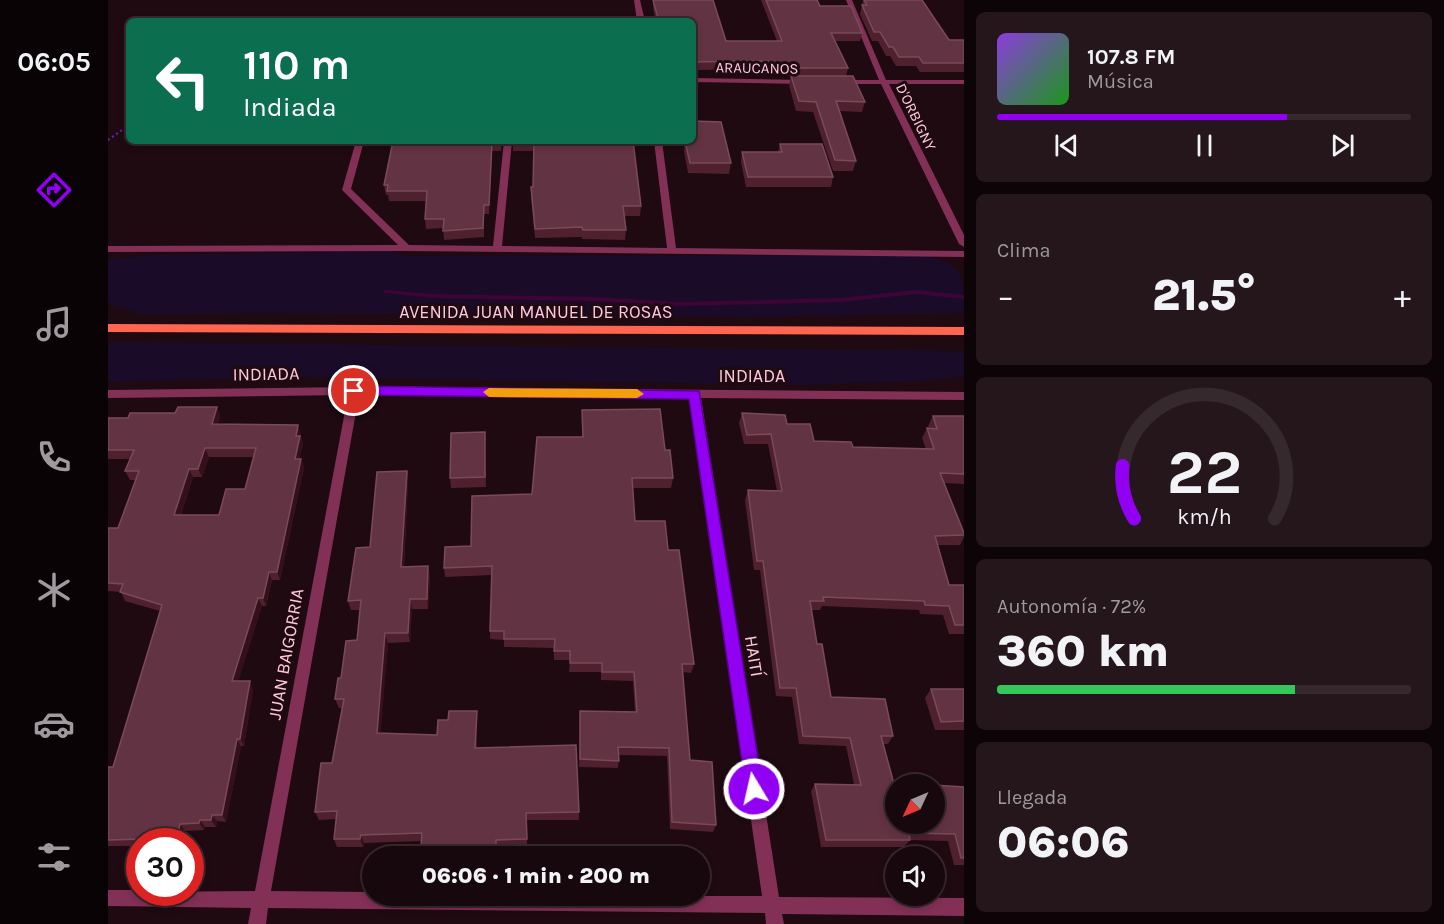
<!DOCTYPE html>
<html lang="es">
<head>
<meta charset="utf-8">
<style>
  :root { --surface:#17080d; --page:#24161b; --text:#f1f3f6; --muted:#9e9a9d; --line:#36292e; --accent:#9200f3 }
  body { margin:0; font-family:Karla,sans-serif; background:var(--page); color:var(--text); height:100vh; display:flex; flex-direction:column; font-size:22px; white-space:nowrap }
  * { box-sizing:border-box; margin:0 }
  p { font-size:20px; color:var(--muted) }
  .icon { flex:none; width:33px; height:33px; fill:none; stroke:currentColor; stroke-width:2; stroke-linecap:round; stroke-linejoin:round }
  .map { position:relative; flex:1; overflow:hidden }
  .panel { display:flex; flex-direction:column; gap:12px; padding:12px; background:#0d0407; width:480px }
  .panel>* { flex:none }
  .guide { position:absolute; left:18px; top:18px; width:570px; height:126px; border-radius:9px; box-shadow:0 3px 9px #0003,0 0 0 2px var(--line); background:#0b6e4f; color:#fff; overflow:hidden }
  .needle { width:39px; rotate:226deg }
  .buttons { position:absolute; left:777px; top:774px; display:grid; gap:12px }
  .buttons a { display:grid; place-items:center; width:60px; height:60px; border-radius:50%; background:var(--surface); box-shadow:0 3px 9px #0003,0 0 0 2px var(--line); font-size:30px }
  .speed { position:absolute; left:18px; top:828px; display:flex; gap:12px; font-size:30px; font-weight:700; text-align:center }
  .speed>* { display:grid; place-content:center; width:78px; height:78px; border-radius:50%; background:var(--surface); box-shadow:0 3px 9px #0003,0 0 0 2px var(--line); line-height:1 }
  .speed .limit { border:9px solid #d22; background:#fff; color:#111 }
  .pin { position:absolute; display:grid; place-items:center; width:51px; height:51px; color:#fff; margin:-26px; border:3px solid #fff; border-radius:50%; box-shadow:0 2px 6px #0007 }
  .me { position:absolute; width:66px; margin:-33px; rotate:351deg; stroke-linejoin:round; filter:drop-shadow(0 0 4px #0008) }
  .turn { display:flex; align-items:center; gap:21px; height:126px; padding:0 18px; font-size:27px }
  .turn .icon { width:78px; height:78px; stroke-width:2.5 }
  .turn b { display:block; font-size:42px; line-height:51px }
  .big { font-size:45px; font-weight:800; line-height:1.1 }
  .panel .card { flex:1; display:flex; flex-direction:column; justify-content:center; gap:9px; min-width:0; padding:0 21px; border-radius:9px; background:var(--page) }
  .panel .dial { align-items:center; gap:0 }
  .dial svg { height:156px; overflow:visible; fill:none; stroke:var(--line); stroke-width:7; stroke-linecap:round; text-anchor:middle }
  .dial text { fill:var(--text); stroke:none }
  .song { display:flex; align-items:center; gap:18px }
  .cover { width:72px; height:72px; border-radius:9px; background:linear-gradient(135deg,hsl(270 70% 55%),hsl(120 70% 35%)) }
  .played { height:6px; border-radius:3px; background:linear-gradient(90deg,var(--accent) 70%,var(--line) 70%) }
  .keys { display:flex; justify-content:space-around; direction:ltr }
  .heat { display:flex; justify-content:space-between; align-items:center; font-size:33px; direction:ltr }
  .charge { height:9px; border-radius:4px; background:linear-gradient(90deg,#34c759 72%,var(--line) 0) }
  .trip { position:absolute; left:254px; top:846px; width:348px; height:60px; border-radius:30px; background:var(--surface); box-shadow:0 3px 9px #0003,0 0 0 2px var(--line); font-weight:800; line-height:60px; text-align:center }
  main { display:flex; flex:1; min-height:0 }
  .tab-bar { display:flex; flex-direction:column; width:108px; justify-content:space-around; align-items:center; background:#090305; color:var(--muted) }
  .tab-bar .icon { width:42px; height:42px }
  .tab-bar .active { color:var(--accent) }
  .tab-bar b { font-size:27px; color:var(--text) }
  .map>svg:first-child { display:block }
  .green { fill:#1a0c29 }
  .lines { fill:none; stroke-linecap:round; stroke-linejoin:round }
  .stream { fill:#3e0436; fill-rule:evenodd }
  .path { stroke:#6421ba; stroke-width:2; stroke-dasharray:2 3; stroke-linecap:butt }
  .street { fill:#833056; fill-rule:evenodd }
  .primary { fill:#ff654f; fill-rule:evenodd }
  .wall { fill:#4f212f; fill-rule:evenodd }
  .shaded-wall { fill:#34101b }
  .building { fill:#623342; stroke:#7b4a5a; stroke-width:1.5; fill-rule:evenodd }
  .route { fill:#9200f3; stroke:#5f009e; stroke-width:1.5 }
  .slow { fill:#f59e0b }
  .labels { text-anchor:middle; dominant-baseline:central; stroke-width:6; stroke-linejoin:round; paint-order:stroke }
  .far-street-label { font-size:15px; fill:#ffc8dd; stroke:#1f0a11 }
  .street-label { font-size:18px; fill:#ffc8dd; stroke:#1f0a11 }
</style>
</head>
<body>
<main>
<nav class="tab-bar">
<b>06:05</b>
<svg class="icon active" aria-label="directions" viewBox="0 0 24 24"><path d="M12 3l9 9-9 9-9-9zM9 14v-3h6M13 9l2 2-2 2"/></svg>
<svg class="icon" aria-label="music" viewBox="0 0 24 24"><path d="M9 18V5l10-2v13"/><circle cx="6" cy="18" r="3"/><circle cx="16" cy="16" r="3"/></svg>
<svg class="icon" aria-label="phone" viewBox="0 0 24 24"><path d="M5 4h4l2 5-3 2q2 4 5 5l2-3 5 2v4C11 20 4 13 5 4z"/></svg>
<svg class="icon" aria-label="climate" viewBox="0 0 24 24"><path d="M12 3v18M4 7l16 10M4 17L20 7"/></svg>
<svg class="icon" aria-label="car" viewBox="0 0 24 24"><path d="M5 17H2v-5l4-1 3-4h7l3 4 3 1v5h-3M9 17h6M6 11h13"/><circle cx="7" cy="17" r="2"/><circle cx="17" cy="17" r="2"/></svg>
<svg class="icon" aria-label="filters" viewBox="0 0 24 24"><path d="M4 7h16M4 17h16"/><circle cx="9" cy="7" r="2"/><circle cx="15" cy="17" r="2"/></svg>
</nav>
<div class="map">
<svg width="856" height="924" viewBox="0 0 856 924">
  <rect width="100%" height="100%" fill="#1f0a11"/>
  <g class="green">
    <path d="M284,251L300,256H820C856,265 856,278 856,313L638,317L150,313L36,315L0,303V259H4L46,255Z"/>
    <path d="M0,342L856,351V376L814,381L693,385L187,377L0,382Z"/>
  </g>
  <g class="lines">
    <path class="stream" d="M278,290L325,294L487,297L572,302L733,298L808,290L856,295V299L808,294L733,302L572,306L487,301L325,298L276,293V291Z"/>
    <path class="path" d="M0,140L21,125"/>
    <g class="street">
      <path d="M526,0H532L537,21H529Z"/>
      <path d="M738,0H744L778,80H856V84H781L856,235V247L851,244L773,84H731L727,82L731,80H771Z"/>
      <path d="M585,78L696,80L700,82L696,84L585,82Z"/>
      <path d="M248,141H256L243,189L301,245L385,246L396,141H404L394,246L559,248L546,141H554L568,248L856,251V257L298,251L0,252V246L290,245L234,190Z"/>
      <path d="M246,387L856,392V400L593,398L671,897L856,898V916L674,914L676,924H658L657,913L160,908L158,924H140L143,908L0,906V890H32V892L147,891L240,395L0,398V390ZM251,395L582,398L654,896H264V892L163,891Z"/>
    </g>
    <path class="primary" d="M0,324L856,327V335L0,332Z"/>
  </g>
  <g class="wall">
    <path d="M545,0H605L618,41H669L653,0H709L712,6H743L754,33L752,41H726L740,68L738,76H745L757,102L754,112L732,111L748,161L745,171H725L705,112L688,111L681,85L683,76H678L677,72L673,71L652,69L585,70V21H545L546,18H547L545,7Z"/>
    <path d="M755,0H814L841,40H856V72H812L808,66H788L782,56H778L770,41H764L752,14Z"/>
    <path d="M285,141H394L393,151H384L381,214H376V237L336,240L335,228L318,229L317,219L318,201H281L280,195H278L276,185Z"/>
    <path d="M405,141H525L533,206L532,216H516L518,230L517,240L474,239V237L427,238L423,196V187H425L426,151H405Z"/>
    <path d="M577,141L623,163L621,174L580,173L576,151Z"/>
    <path d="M672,144L725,177L723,187H638L633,162L634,152H670Z"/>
    <path d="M109,407L112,416L110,424L190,425L195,445L191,459H193L196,468L172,580H164L158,606H154L130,681L145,689L136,746H133L118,822L109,821L108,827H97L96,830L77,831L75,842H32V846H0V767H5L52,611L17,601L13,592L0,591V528H10L28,480H22L17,471L22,459H0V418H20L67,413ZM101,457H146L137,489L111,515H73L85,477H94Z"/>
    <path d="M474,410L557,450L565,478L563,488H525L527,521L560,550L586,664L583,673L574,672L582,760L608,825L605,832L562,829L559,756L511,755L510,768L471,767L472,711L527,712L525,681L493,680V672H461L462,660H446V648L396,647V640L382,639V631L384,575L337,577L336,568L363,546L424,494L474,437Z"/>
    <path d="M634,413L679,424L706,441L745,447L818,449L814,438L819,428H821L820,426L825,416H856V484L836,483L856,533V537L852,545H830L841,585H856V634H841L835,615L812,614L811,610L714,606L712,610H703L709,644L723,697L785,736L780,744H775L786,784L856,787V865H846L840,841L802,840L796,847H713L703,791L707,784H746L738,746L691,744L684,697L668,696L652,570H646L637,500L640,490L669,491L660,444H636L631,423Z"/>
    <path d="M377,442L378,487L343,488L342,478Z"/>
    <path d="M299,471L300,481L296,567L320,566L322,576L320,609H304L302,642L280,643L272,733L329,735L369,719V748L471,812V820H419V847L389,848V854H315L313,846V841L256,843L255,847H229L226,839L228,819L211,820L207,812L224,763L234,708H231L227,699L233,678L249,640L252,610H243L240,601L262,547Z"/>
    <path d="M823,689H856V730H827L817,698Z"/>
  </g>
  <g class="shaded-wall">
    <path d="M384,142V151L381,214V205Z"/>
    <path d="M109,407L112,416L107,433L104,424Z"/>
    <path d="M190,425L193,434L192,437V436L195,445L189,468L187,459L188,436Z"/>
    <path d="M97,448L101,457L94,477L90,469Z"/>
    <path d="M193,459L196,468L172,580L169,572Z"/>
    <path d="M81,469L85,477L70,524L66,515Z"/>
    <path d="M299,471L300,481L295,577L293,567Z"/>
    <path d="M320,566L322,576L320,609L319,599Z"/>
    <path d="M161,572L164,580L158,606L155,598Z"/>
    <path d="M150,598L154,606L128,689L124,681Z"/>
    <path d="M302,599L304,609L302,642L300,633Z"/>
    <path d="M277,633L280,643L272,742L269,733Z"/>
    <path d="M142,681L145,689L136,746L132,739Z"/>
    <path d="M369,711V719L368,756L367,748Z"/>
    <path d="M129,739L133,746L118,822L114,815Z"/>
    <path d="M104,815L109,821L108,827L103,820Z"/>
    <path d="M92,820L97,827L96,830L91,823Z"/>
    <path d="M72,824L77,831L75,842H72L69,838Z"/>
    <path d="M253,835L256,843L255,847L252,839Z"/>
  </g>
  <g class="building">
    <path d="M545,0H605L618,41H674L658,0H709L712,6H743L754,33H723L740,68H680L679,64L675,63L653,61L585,62V21H546V18H550Z"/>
    <path d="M756,0H814L841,40H856V63H815L811,57H791L785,47H781L772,32H766L754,5H759Z"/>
    <path d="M683,76H745L757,102L728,101L748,161L727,160L708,102L691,101Z"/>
    <path d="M585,121L613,122L623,163H582L577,141H585Z"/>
    <path d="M285,141H393L384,142L381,205H376L375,228L335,231L336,219H317L319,191H279L280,185H276Z"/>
    <path d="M405,141H525L533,206H515L518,230H475L474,227L427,229L423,187H425L426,142Z"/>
    <path d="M672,144H714L725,177H640L634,152H674Z"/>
    <path d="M70,407H109L104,424L190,425L188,436H192L187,459H193L169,572H161L155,598H150L124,681H142L132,739H129L114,815H104L103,820H92L91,823L72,824L69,838L0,840V767H5L54,605L12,592L15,584L0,583V528H10L31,471H17L26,450H0V418H20L22,413H67ZM97,448H148L137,489H118L111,515H66L81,469H90Z"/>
    <path d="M552,409L557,450H562L565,478H524L527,521H557L560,550H571L586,664H574L582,760L604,762L608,825L564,822L561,748L510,747L511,761L472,759V711L529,712L526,672H494V663H462V651H446L447,639H396V631H382L384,566L336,568L337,547L363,546L364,496L424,494L429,437H475L474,410Z"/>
    <path d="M634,413L677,415L679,424H702L706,441L743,442L745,447L826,449L819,428L829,429L825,416H856V474L832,473L856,533V535L827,536L841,585H856V625H847L841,606L817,605L816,601L715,597L716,601H702L709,644H714L723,697L777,699L785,736H773L786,784H808H788V824H826V785L856,787V858H853L847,834L801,833L802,840H718L707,784L753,785L742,738L695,736L688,688H672L655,561H649L640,490L674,491L663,434L639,435Z"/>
    <path d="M377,432V477L342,478L343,433Z"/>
    <path d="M299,471L293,567L320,566L319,599H302L300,633H277L269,733L329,735L330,720H340L341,711H369L367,748L468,745L471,812L418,813L419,839L388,840V846H313L314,833L253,835L252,839H226L229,811L207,812L213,763H224L236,699H227L230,678H233L238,641L249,640L253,600L240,601L248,548L262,547L269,472Z"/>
    <path d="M823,689H856V721L833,722Z"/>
  </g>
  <path class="route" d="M246,386L591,391L655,789L653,795L646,798L640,795L638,789L581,399L246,395L240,391Z"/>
  <path class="slow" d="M381,388L529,389L536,394L529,398L381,397L375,392Z"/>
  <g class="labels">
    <g class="far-street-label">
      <text transform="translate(649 68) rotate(1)">ARAUCANOS</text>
      <text transform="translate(808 117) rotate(64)">D'ORBIGNY</text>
    </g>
    <g class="street-label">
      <text x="428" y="312">AVENIDA JUAN MANUEL DE ROSAS</text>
      <text transform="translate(158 374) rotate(-1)">INDIADA</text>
      <text x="644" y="376">INDIADA</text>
      <text transform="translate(178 654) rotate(-80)">JUAN BAIGORRIA</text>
      <text transform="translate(646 656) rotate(81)">HAITÍ</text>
    </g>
  </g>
</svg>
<div class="buttons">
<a><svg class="needle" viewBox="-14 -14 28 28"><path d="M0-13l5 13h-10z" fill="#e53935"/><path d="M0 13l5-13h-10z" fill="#9e9a9d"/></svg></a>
<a><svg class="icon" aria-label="sound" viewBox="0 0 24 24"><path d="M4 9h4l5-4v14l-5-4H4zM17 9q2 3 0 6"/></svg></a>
</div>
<div class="speed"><div class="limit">30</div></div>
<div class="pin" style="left:246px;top:391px;background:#d93025"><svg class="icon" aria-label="arrive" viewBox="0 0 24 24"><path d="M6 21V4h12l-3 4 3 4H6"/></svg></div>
<svg class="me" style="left:646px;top:789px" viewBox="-20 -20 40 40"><circle r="17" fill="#9200f3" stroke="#fff" stroke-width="3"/><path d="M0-11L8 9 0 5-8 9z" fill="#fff"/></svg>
<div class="trip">06:06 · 1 min · 200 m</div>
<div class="guide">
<div class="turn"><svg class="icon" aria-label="left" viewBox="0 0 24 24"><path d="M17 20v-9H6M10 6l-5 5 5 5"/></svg><div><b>110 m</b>Indiada</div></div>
</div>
</div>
<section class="panel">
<div class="card">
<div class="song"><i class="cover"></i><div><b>107.8 FM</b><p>Música</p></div></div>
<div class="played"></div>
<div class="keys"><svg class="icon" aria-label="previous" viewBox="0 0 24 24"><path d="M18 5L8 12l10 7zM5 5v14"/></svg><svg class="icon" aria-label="pause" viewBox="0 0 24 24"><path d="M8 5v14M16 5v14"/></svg><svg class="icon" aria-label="next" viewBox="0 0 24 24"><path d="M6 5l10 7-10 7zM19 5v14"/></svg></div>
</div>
<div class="card"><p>Clima</p>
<div class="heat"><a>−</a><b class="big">21.5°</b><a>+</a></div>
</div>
<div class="card dial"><svg viewBox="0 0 100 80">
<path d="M14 69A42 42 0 1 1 86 69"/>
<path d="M14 69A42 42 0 0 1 8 42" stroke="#9200f3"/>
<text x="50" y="56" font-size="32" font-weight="700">22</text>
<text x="50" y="72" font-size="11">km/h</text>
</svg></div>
<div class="card"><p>Autonomía · 72%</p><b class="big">360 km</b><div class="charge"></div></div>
<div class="card"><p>Llegada</p><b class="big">06:06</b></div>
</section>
</main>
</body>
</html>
